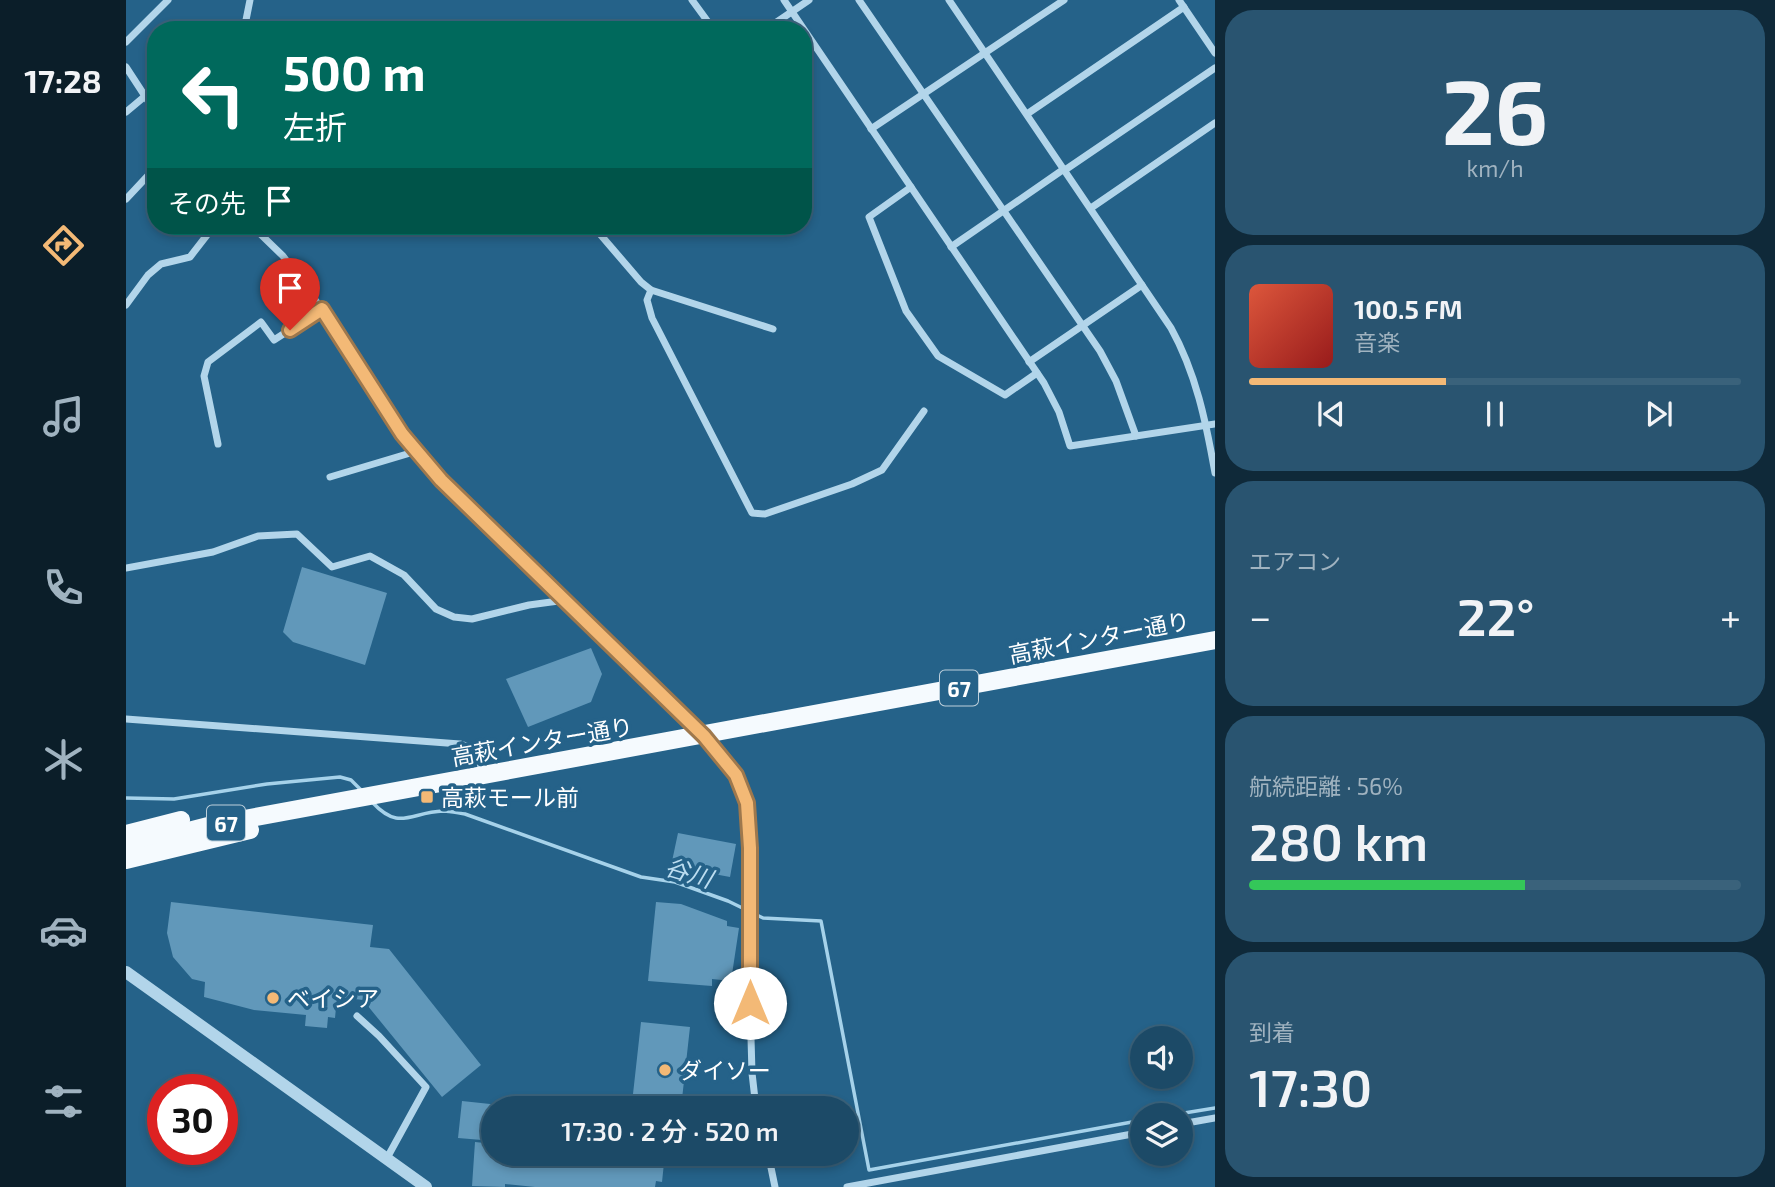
<!DOCTYPE html>
<html lang="ja">
<head>
<meta charset="utf-8">
<style>
  :root { --surface:#1c4a67; --page:#295470; --text:#f1f3f6; --muted:#a0b3c0; --line:#3a627b; --accent:#f3b976 }
  body { margin:0; font-family:"Exo 2","Noto Sans JP",sans-serif; background:var(--page); color:var(--text); height:100vh; display:flex; flex-direction:column; font-size:26px; white-space:nowrap }
  * { box-sizing:border-box; margin:0 }
  p { font-size:23px; color:var(--muted) }
  .icon { flex:none; width:38px; height:38px; fill:none; stroke:currentColor; stroke-width:2; stroke-linecap:round; stroke-linejoin:round }
  .map { position:relative; flex:1; overflow:hidden }
  .drawer { display:flex; flex-direction:column; gap:10px; padding:10px; background:#0f2939; width:560px }
  .drawer>* { flex:none }
  .hud { position:absolute; left:21px; top:21px; width:665px; height:214px; border-radius:28px; box-shadow:0 4px 10px #0003,0 0 0 2px var(--line); background:#00695c; color:#fff; overflow:hidden }
  .tools { position:absolute; left:1004px; top:1026px; display:grid; gap:14px }
  .tools a { display:grid; place-items:center; width:63px; height:63px; border-radius:50%; background:var(--surface); box-shadow:0 4px 10px #0003,0 0 0 2px var(--line); font-size:35px }
  .speed { position:absolute; left:21px; top:1074px; display:flex; gap:14px; font-size:35px; font-weight:700; text-align:center }
  .speed>* { display:grid; place-content:center; width:91px; height:91px; border-radius:50%; background:var(--surface); box-shadow:0 4px 10px #0003,0 0 0 2px var(--line); line-height:1 }
  .speed .limit { border:10px solid #d22; background:#fff; color:#111 }
  .pin { position:absolute; display:grid; place-items:center; width:60px; height:60px; color:#fff; margin:-72px -30px; border-radius:50% 50% 50% 0; rotate:-45deg; box-shadow:0 0 7px #0007 }
  .pin .icon { rotate:45deg }
  .me { position:absolute; width:77px; margin:-38px; rotate:0deg; stroke-linejoin:round; filter:drop-shadow(0 0 5px #0008) }
  .turn { display:flex; align-items:center; gap:24px; height:147px; padding:0 21px; font-size:32px }
  .turn .icon { width:91px; height:91px; stroke-width:2.5 }
  .turn b { display:block; font-size:49px; line-height:60px }
  .then { display:flex; align-items:center; height:66px; padding:0 21px; background:#0003; gap:14px; font-size:26px }
  .big { font-size:52px; font-weight:600; line-height:1.1 }
  .drawer .widget { flex:1; display:flex; flex-direction:column; justify-content:center; gap:10px; min-width:0; padding:0 24px; border-radius:28px; background:var(--page) }
  .drawer .dial { align-items:center; gap:0 }
  .dial b { font-size:91px; line-height:1 }
  .song { display:flex; align-items:center; gap:21px }
  .cover { width:84px; height:84px; border-radius:10px; background:linear-gradient(135deg,hsl(10 70% 55%),hsl(0 70% 35%)) }
  .played { height:7px; border-radius:4px; background:linear-gradient(90deg,var(--accent) 40%,var(--line) 40%) }
  .keys { display:flex; justify-content:space-around; direction:ltr }
  .heat { display:flex; justify-content:space-between; align-items:center; font-size:38px; direction:ltr }
  .charge { height:10px; border-radius:5px; background:linear-gradient(90deg,#34c759 56%,var(--line) 0) }
  .trip { position:absolute; left:355px; top:1096px; width:378px; height:70px; border-radius:35px; background:var(--surface); box-shadow:0 4px 10px #0003,0 0 0 2px var(--line); font-weight:600; line-height:70px; text-align:center }
  main { display:flex; flex:1; min-height:0 }
  .menu { display:flex; flex-direction:column; width:126px; justify-content:space-around; align-items:center; background:#0b1e29; color:var(--muted) }
  .menu .icon { width:49px; height:49px }
  .menu .on { color:var(--accent) }
  .menu b { font-size:32px; color:var(--text) }
  .map>svg:first-child { display:block }
  .lines { fill:none; stroke-linecap:round; stroke-linejoin:round }
  .stream { stroke:#a6d2ea; stroke-width:3.5 }
  .building { fill:#6198ba }
  .minor { stroke:#b2d5ea; stroke-width:7 }
  .tertiary { stroke:#b2d5ea; stroke-width:12 }
  .primary { stroke:#f5fafe; stroke-width:18 }
  .route-casing { stroke:#9e784d; stroke-width:18 }
  .route { stroke:#f3b976; stroke-width:12 }
  .poi-dot { fill:#f3b976; stroke:#256289; stroke-width:2.5 }
  .labels { text-anchor:middle; dominant-baseline:central; stroke-width:7; stroke-linejoin:round; paint-order:stroke }
  .shield { fill:#256289; stroke:#bed0dc; stroke-width:2 }
  .shield-label { font-size:21px; font-weight:bold; fill:#fff }
  .street-label { font-size:23px; fill:#fff; stroke:#256289 }
  .poi-label { font-size:23px; fill:#fff; stroke:#256289; text-anchor:start }
  .water-label { font-size:24px; font-style:italic; fill:#bddef1; stroke:#256289 }
</style>
</head>
<body>
<main>
<nav class="menu">
<b>17:28</b>
<svg class="icon on" aria-label="directions" viewBox="0 0 24 24"><path d="M12 3l9 9-9 9-9-9zM9 14v-3h6M13 9l2 2-2 2"/></svg>
<svg class="icon" aria-label="music" viewBox="0 0 24 24"><path d="M9 18V5l10-2v13"/><circle cx="6" cy="18" r="3"/><circle cx="16" cy="16" r="3"/></svg>
<svg class="icon" aria-label="phone" viewBox="0 0 24 24"><path d="M5 4h4l2 5-3 2q2 4 5 5l2-3 5 2v4C11 20 4 13 5 4z"/></svg>
<svg class="icon" aria-label="climate" viewBox="0 0 24 24"><path d="M12 3v18M4 7l16 10M4 17L20 7"/></svg>
<svg class="icon" aria-label="car" viewBox="0 0 24 24"><path d="M5 17H2v-5l4-1 3-4h7l3 4 3 1v5h-3M9 17h6M6 11h13"/><circle cx="7" cy="17" r="2"/><circle cx="17" cy="17" r="2"/></svg>
<svg class="icon" aria-label="filters" viewBox="0 0 24 24"><path d="M4 7h16M4 17h16"/><circle cx="9" cy="7" r="2"/><circle cx="15" cy="17" r="2"/></svg>
</nav>
<div class="map">
<svg width="1089" height="1187" viewBox="0 0 1089 1187">
  <rect width="100%" height="100%" fill="#256289"/>
  <g class="lines">
    <g class="stream">
      <path d="M0,798L48,799L141,784L214,777L225,780L236,791"/>
      <path d="M246,802C274,832 284,812 317,811C324,811 332,813 339,814L515,877L549,882L602,901L637,918L695,921L743,1170L1017,1120"/>
      <path d="M1046,1115L1089,1108"/>
    </g>
  </g>
  <g class="building">
    <path d="M176,567L261,593L239,665L167,642L157,632Z"/>
    <path d="M465,648L476,674L465,702L402,727L380,679Z"/>
    <path d="M552,833L610,844L604,877L545,866Z"/>
    <path d="M45,902L247,925L244,947L263,949L355,1065L316,1097L237,1000L211,997L209,1018L202,1017L201,1028L179,1026L180,1015L128,1010L78,997L79,982L66,979L47,957L41,933Z"/>
    <path d="M530,902L555,904L601,921V926L613,928L605,981L586,979V986L522,981Z"/>
    <path d="M515,1022L564,1027L555,1108H512L513,1095L507,1094Z"/>
    <path d="M422,1096L473,1101V1105L480,1108H421Z"/>
    <path d="M336,1101L383,1106V1108H368V1141L332,1138Z"/>
    <path d="M349,1142L368,1144V1153H532V1162L538,1163L536,1182L530,1181L529,1187H409L379,1184V1187L346,1186Z"/>
  </g>
  <g class="lines">
    <g class="minor">
      <path d="M566,0L588,30"/>
      <path d="M658,0L918,383L933,412L944,446L1089,424"/>
      <path d="M733,0L974,351L990,381L1010,436"/>
      <path d="M823,0L1045,328C1070,373 1080,422 1089,473"/>
      <path d="M1053,0L1089,53"/>
      <path d="M118,30L124,0"/>
      <path d="M639,30L683,0"/>
      <path d="M0,42L42,0"/>
      <path d="M0,67L30,113"/>
      <path d="M0,112L18,97"/>
      <path d="M901,114L1058,7"/>
      <path d="M745,129L938,0"/>
      <path d="M939,170L1089,68"/>
      <path d="M785,187L743,217L780,311L812,356L879,395L911,373"/>
      <path d="M0,199L30,167"/>
      <path d="M965,208L1089,123"/>
      <path d="M126,226L157,256L206,323L276,434L315,480L578,736L610,775L621,803L624,848V1003L626,1073L630,1108"/>
      <path d="M467,226L515,282L525,290L647,329"/>
      <path d="M825,247L938,169"/>
      <path d="M525,290L521,300L526,318L626,513L639,514L726,484L756,470L798,411"/>
      <path d="M0,305L22,275L35,264L64,257L88,226"/>
      <path d="M903,362L1016,285"/>
      <path d="M92,444L78,376L82,362L135,322L148,340L196,309"/>
      <path d="M204,477L291,451"/>
      <path d="M0,568L87,552L132,536L171,534L206,567L244,556L278,575L310,609L328,617L346,619L403,605L440,600"/>
      <path d="M0,719L334,744C353,749 353,758 357,776"/>
      <path d="M231,1016L253,1036L300,1087L261,1158"/>
      <path d="M1055,1124L1089,1118"/>
      <path d="M642,1153L649,1187"/>
      <path d="M721,1187L1017,1132"/>
    </g>
    <path class="tertiary" d="M0,972L300,1187"/>
    <g class="primary">
      <path d="M0,834L55,820"/>
      <path d="M0,847L86,825L1089,640"/>
      <path d="M0,860L124,830"/>
    </g>
  </g>
  <g class="lines">
    <defs>
      <path id="route" d="M164,330L196,309L276,434L315,480L578,736L610,775L621,803L624,848V1003"/>
    </defs>
    <use href="#route" class="route-casing"/>
    <use href="#route" class="route"/>
  </g>
  <g class="poi-dot">
    <rect x="294" y="790" width="14" height="14" rx="3.5"/>
    <circle cx="147" cy="998" r="7"/>
    <circle cx="539" cy="1070" r="7"/>
  </g>
  <g class="labels">
    <g class="shield">
      <rect x="814" y="670.5" width="38" height="35" rx="5"/>
      <rect x="81" y="805.5" width="38" height="35" rx="5"/>
    </g>
    <g class="shield-label">
      <text x="833" y="688">67</text>
      <text x="100" y="823">67</text>
    </g>
    <g class="street-label">
      <text transform="translate(973 637) rotate(-11)">高萩インター通り</text>
      <text transform="translate(416 741) rotate(-10)">高萩インター通り</text>
    </g>
    <g class="poi-label">
      <text x="315" y="797">高萩モール前</text>
      <text x="161" y="998">ベイシア</text>
      <text x="553" y="1070">ダイソー</text>
    </g>
    <g class="water-label">
      <text transform="translate(563 872) rotate(17)">谷川</text>
    </g>
  </g>
</svg>
<div class="tools">
<a><svg class="icon" aria-label="sound" viewBox="0 0 24 24"><path d="M4 9h4l5-4v14l-5-4H4zM17 9q2 3 0 6"/></svg></a>
<a><svg class="icon" aria-label="layers" viewBox="0 0 24 24"><path d="M12 4l9 5-9 5-9-5zM3 14l9 5 9-5"/></svg></a>
</div>
<div class="speed"><div class="limit">30</div></div>
<div class="pin" style="left:164px;top:330px;background:#d93025"><svg class="icon" aria-label="arrive" viewBox="0 0 24 24"><path d="M6 21V4h12l-3 4 3 4H6"/></svg></div>
<svg class="me" style="left:624px;top:1003px" viewBox="-20 -20 40 40"><circle r="19" fill="#fff"/><path d="M0-13L10 11 0 6-10 11z" fill="#f3b976"/></svg>
<div class="trip">17:30 · 2 分 · 520 m</div>
<div class="hud">
<div class="turn"><svg class="icon" aria-label="left" viewBox="0 0 24 24"><path d="M17 20v-9H6M10 6l-5 5 5 5"/></svg><div><b>500 m</b>左折</div></div>
<div class="then">その先<svg class="icon" aria-label="arrive" viewBox="0 0 24 24"><path d="M6 21V4h12l-3 4 3 4H6"/></svg></div>
</div>
</div>
<section class="drawer">
<div class="widget dial"><b>26</b><p>km/h</p></div>
<div class="widget">
<div class="song"><i class="cover"></i><div><b>100.5 FM</b><p>音楽</p></div></div>
<div class="played"></div>
<div class="keys"><svg class="icon" aria-label="previous" viewBox="0 0 24 24"><path d="M18 5L8 12l10 7zM5 5v14"/></svg><svg class="icon" aria-label="pause" viewBox="0 0 24 24"><path d="M8 5v14M16 5v14"/></svg><svg class="icon" aria-label="next" viewBox="0 0 24 24"><path d="M6 5l10 7-10 7zM19 5v14"/></svg></div>
</div>
<div class="widget"><p>エアコン</p>
<div class="heat"><a>−</a><b class="big">22°</b><a>+</a></div>
</div>
<div class="widget"><p>航続距離 · 56%</p><b class="big">280 km</b><div class="charge"></div></div>
<div class="widget"><p>到着</p><b class="big">17:30</b></div>
</section>
</main>
</body>
</html>
